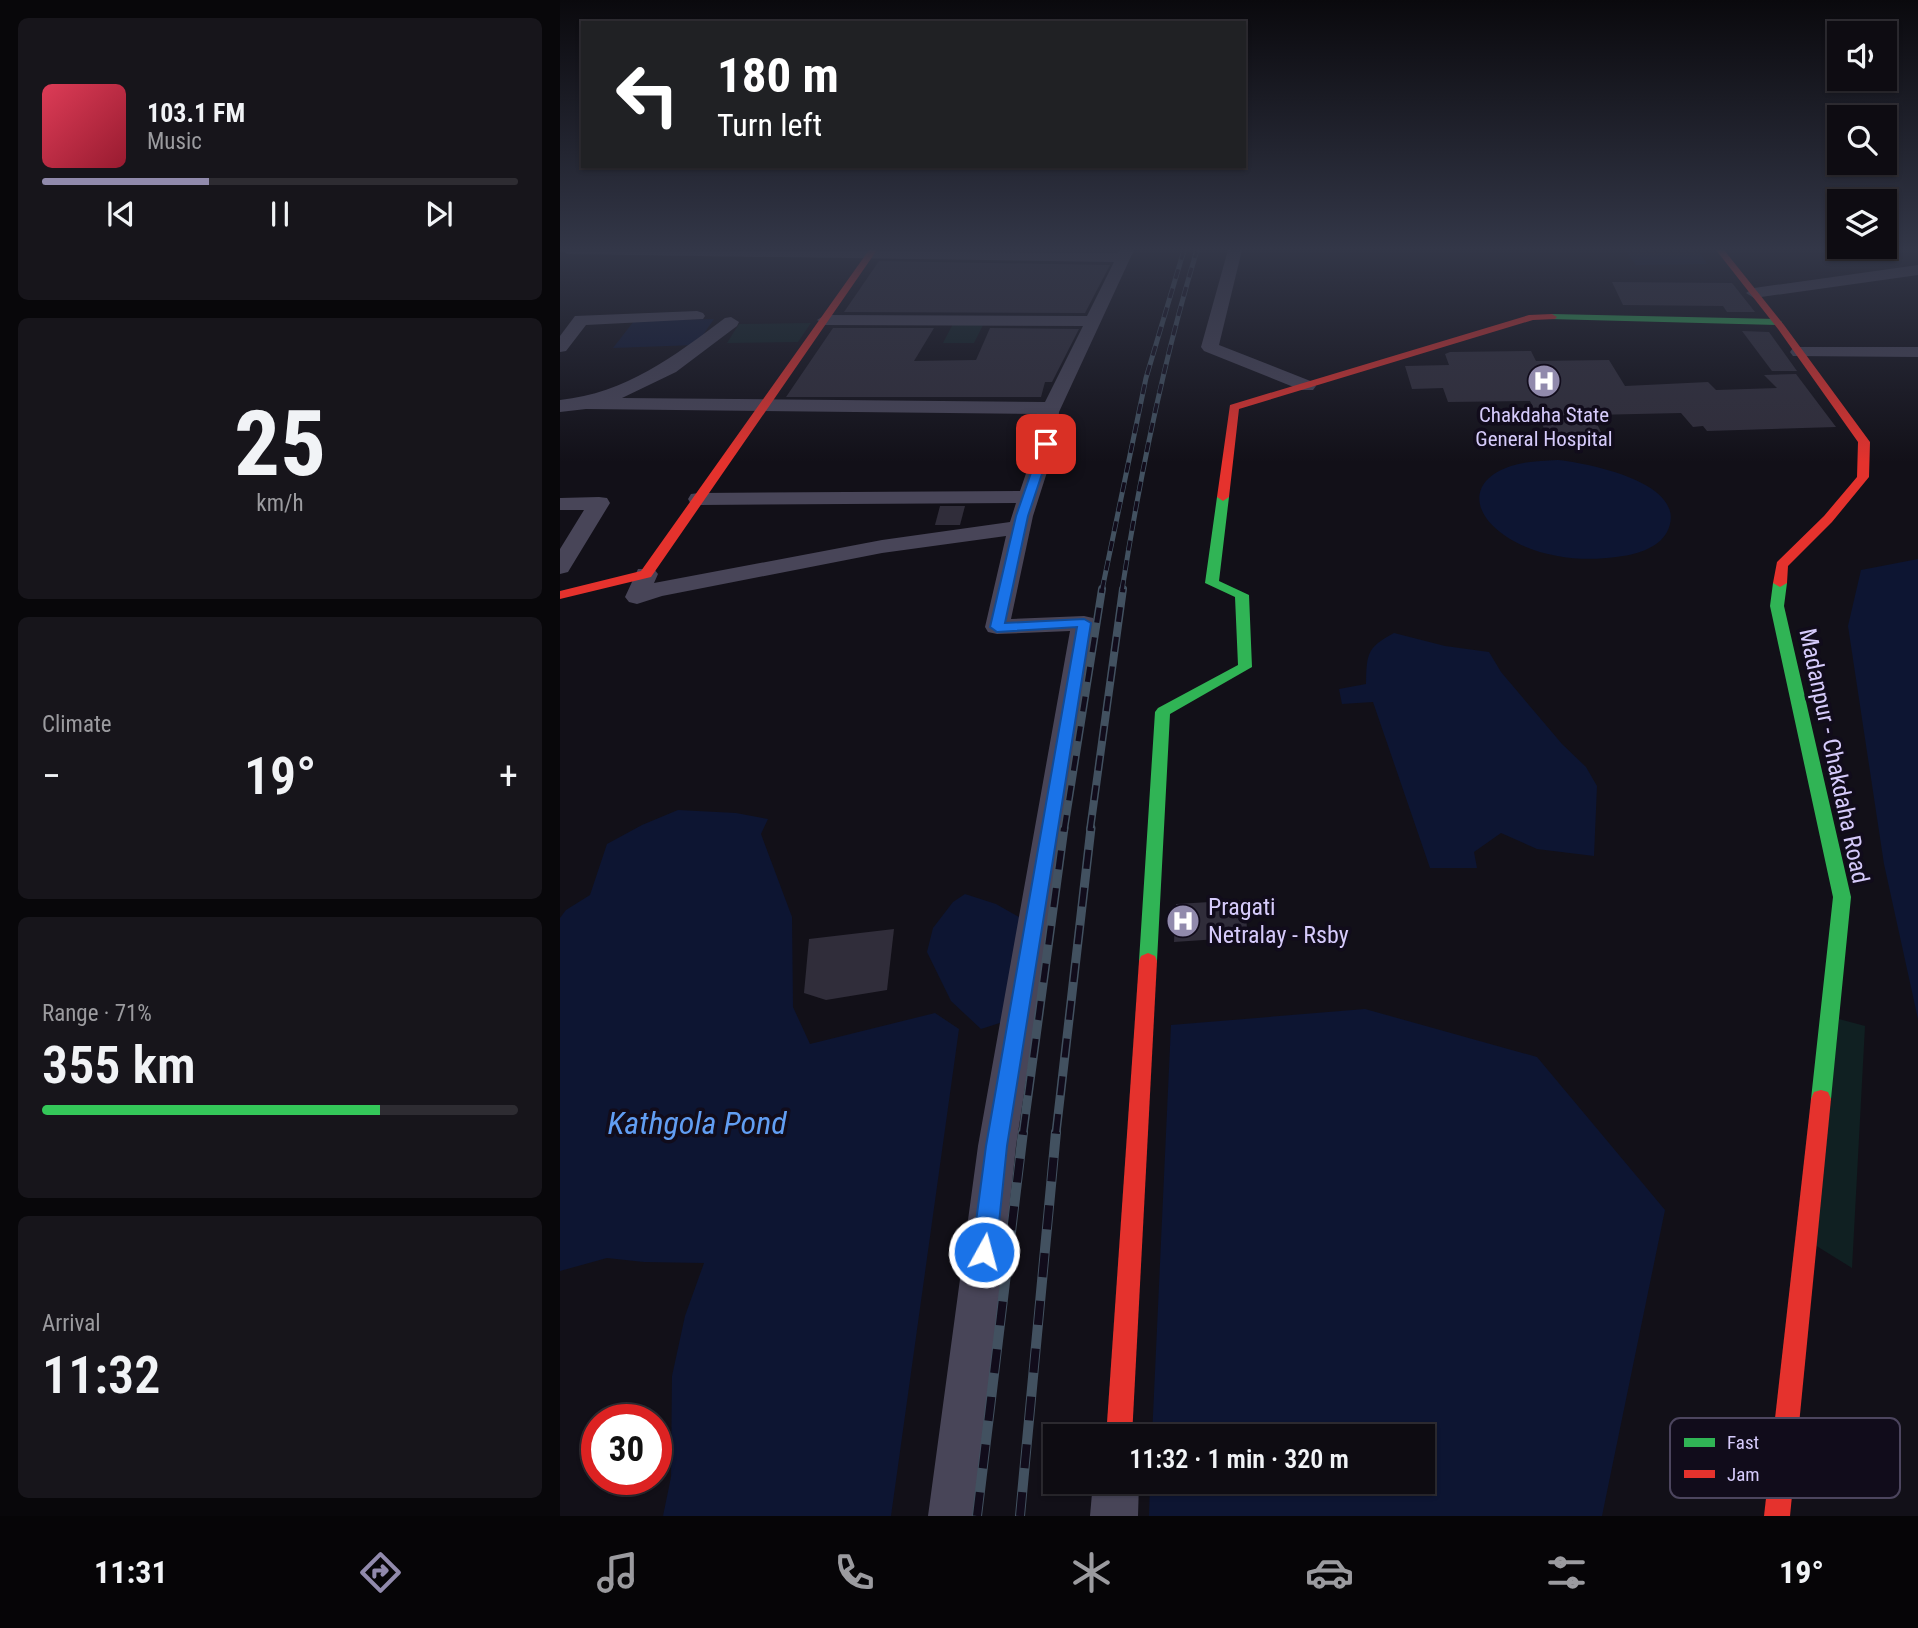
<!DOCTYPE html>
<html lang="en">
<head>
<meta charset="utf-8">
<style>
  :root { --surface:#0e0c12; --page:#17151b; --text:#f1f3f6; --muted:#9b9b9f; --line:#2e2c32; --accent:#918aac }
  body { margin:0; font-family:"Roboto Condensed",sans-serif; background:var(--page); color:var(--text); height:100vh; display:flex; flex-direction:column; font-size:26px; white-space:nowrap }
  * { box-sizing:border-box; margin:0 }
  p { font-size:23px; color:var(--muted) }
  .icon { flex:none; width:38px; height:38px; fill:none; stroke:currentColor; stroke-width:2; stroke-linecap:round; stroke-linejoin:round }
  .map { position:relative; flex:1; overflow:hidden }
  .panel { display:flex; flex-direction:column; gap:18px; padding:18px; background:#08070a; width:560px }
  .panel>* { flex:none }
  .top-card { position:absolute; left:21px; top:21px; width:665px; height:147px; border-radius:0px; box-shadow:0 2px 5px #0004,0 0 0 2px var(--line); background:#202124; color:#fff; overflow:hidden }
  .fabs { position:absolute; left:1267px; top:21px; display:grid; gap:14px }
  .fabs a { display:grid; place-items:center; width:70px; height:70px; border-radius:0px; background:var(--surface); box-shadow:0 2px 5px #0004,0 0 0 2px var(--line); font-size:35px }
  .speed { position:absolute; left:21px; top:1404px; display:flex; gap:14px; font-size:35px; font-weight:700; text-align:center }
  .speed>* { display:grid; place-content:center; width:91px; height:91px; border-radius:50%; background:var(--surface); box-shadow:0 2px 5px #0004,0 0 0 2px var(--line); line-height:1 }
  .speed .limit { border:10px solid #d22; background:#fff; color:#111 }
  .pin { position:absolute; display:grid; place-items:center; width:60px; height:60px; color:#fff; margin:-30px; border-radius:14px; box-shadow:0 4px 10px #0006 }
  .me { position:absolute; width:77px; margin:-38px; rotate:7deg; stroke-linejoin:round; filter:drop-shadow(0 0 5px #0008) }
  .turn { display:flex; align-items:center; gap:24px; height:147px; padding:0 21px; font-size:32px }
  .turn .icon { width:91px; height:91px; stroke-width:2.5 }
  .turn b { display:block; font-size:49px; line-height:60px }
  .big { font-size:52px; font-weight:600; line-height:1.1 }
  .panel .widget { flex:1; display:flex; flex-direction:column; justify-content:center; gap:10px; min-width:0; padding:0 24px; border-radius:10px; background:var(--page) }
  .panel .dial { align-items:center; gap:0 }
  .dial b { font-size:91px; line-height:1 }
  .song { display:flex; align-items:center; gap:21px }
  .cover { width:84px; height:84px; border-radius:10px; background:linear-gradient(135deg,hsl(350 70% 55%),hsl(350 70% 35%)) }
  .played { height:7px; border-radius:4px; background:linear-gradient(90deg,var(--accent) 35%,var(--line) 35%) }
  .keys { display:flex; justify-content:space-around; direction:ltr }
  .heat { display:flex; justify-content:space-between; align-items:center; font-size:38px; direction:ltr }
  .charge { height:10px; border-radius:5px; background:linear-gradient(90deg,#34c759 71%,var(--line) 0) }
  .trip { position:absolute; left:483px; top:1424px; width:392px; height:70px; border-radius:0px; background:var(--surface); box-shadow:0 2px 5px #0004,0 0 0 2px var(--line); font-weight:600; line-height:70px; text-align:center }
  .tab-bar { display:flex; height:112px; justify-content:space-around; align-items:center; background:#060507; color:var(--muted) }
  .tab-bar .icon { width:49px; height:49px }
  .tab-bar .active { color:var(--accent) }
  .tab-bar b { font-size:32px; color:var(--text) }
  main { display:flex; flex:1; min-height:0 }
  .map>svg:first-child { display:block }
  .green { fill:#102022 }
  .water { fill:#0d1532 }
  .building { fill:#302d3a }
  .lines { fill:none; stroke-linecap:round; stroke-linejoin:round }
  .street { fill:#484558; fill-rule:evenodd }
  .fast { fill:#30b455; fill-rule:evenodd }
  .jam { fill:#e5322d; fill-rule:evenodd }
  .rail-far3-casing { stroke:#425160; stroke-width:5 }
  .rail-far2-casing { stroke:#425160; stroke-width:8 }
  .rail-far1-casing { stroke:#425160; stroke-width:9 }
  .rail-casing { stroke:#425160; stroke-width:10 }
  .rail-far3 { stroke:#110c1b; stroke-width:3.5; stroke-dasharray:10; stroke-linecap:butt }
  .rail-far2 { stroke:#110c1b; stroke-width:5; stroke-dasharray:15; stroke-linecap:butt }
  .rail-far1 { stroke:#110c1b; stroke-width:6; stroke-dasharray:19; stroke-linecap:butt }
  .rail { stroke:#110c1b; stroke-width:8; stroke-dasharray:24; stroke-linecap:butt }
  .route { fill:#1a73e8; stroke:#114b97; stroke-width:2 }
  .labels { text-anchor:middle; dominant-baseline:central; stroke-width:7; stroke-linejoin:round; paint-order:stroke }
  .far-poi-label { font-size:21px; fill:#d6cbfb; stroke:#110c1b }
  .street-label { font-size:24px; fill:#d6cbfb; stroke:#110c1b }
  .poi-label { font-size:24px; fill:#d6cbfb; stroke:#110c1b; text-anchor:start }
  .near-water-label { font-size:32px; font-style:italic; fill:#619ef3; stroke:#110c1b }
  .key { fill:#110c1b; stroke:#4c455e; stroke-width:2 }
  .key-label { font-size:19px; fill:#d6cbfb }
</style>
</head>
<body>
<main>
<section class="panel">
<div class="widget">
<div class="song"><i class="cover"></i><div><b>103.1 FM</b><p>Music</p></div></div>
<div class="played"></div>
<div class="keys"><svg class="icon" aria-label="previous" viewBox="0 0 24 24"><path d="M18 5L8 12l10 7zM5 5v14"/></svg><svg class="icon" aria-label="pause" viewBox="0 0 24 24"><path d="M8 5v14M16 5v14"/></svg><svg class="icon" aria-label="next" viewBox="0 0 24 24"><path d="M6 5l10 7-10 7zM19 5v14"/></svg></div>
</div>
<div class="widget dial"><b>25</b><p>km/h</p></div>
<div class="widget"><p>Climate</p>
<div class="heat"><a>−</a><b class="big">19°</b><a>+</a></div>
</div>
<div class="widget"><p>Range · 71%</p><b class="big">355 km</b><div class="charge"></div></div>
<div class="widget"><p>Arrival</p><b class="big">11:32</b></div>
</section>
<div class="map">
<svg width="1358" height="1516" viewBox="0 0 1358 1516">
  <rect width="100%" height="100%" fill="#121018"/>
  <g class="green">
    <path d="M395,320L425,321L414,343H383Z"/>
    <path d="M251,323L238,342L167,343L179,324Z"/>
    <path d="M1279,1019L1305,1026L1292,1268L1255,1245Z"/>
  </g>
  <g class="water">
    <path d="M1065,250H1138L1147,264L1076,265Z"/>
    <path d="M154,319L136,345L53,348L74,321Z"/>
    <path d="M998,460C1027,463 1132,483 1107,532C1098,549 1074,555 1056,557C1020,562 975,557 944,535C911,512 909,480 951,466C966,461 982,461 998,460Z"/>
    <path d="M1358,559V1019L1324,864L1288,626L1301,570Z"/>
    <path d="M834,633L885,646L929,652L941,672L1002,744L1026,767L1037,786L1034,856L977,849L941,833L914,852L917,868H870L813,702L782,704L779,689L806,684C807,654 806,648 834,633Z"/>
    <path d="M118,810L176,813L208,819L201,834L232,917L233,1007L250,1044L375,1013L399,1029L331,1516H103L111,1477L112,1376L125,1316L144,1263L84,1262L47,1258L0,1271V918L6,910L30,895L47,844L82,825Z"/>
    <path d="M405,894L436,904L466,921L449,1020L421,1029L391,1001L367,952L373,928L393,902Z"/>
    <path d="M805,1009L977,1057L1105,1210L1042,1516H589L590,1482H863V1437H592L611,1025Z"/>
  </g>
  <g class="building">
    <path d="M319,261L550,265L525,313L284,312Z"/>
    <path d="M1052,282L1172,283L1195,312H1167L1163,306L1063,305Z"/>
    <path d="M273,328H374L354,361L416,360L430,328L519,329L492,382H485L481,397H226Z"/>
    <path d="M1182,331L1209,332L1237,371H1212Z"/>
    <path d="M971,351L976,361L1049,360L1065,386L1148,382L1156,390L1217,388L1204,375L1236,374L1276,427L1147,431L1143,426L1133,427L1121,413L1032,415L1045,439L990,440L970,401L888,402L883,388L852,389L845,366L889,365L885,354L890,352Z"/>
    <path d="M380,506H405L400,525H375Z"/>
    <path d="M684,900L688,937L614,942L616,904Z"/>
    <path d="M334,929L327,990L266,1000L244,993L249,939Z"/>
  </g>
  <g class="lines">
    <g class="street">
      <path d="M0,250L558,253L560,250H574L499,412L496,444L473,516L451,619L524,616L533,618L536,623L456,1146L416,1516H368L418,1146L510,631L437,634L428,632L425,627L446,536L322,553L102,596L77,604L69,602L65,597L78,569H94L98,574L94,583L322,540L450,522L456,503L139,505L131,504L128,499L131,494L139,493L460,491L476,444L480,414L26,409L0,412V400C66,393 113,357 165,318L171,317L179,322L177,326L116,372L62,398L485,402L523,326L265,325L257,320L265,315L527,316L554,262L7,254Z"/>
      <path d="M668,250H682L659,345L753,382L756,386L753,390H741L644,351L641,347Z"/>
      <path d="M1358,265V275L1194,298L1186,293L1194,288Z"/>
      <path d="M137,311L143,313L145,316L143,319L26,325L6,351L0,352V336L15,316Z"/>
      <path d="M1239,347H1358V357L1233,356L1230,352L1233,348Z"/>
      <path d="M39,497L47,498L50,503L8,572L0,574V549L24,510H0V498Z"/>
      <path d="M533,1482H579L578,1516H530Z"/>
    </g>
    <g class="fast">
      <path d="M992,314L1217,319L1222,322L1217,325L989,319L987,317Z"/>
      <path d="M663,493L669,497L659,581L689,595L692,667L610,714L597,961L595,966L588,969L581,966L579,961L595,712L598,708L678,665L675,597L645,583L657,497Z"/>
      <path d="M1220,579L1227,583L1224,606L1291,897L1271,1099L1268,1106L1261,1108L1254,1106L1251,1099L1273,897L1210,606L1213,583Z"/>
    </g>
    <g class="jam">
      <path d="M309,250H317L91,577L0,599V591L81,571Z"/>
      <path d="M1156,250H1164L1224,325L1310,442L1309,477L1272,522L1228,566L1227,583L1220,587L1213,583L1217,562L1264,516L1297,477L1298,442L1218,329Z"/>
      <path d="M992,314L997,317L995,319L973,320L679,409L669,497L663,501L657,497L670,405L969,315Z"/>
      <path d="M588,953L595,956L597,961L572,1437H546L579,961L581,956Z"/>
      <path d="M1261,1090L1268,1092L1271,1099L1230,1516H1204L1251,1099L1254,1092Z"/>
    </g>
    <defs>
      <g id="rail-far3">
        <path d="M542,590L586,378L624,250"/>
        <path d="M562,590C580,475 603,362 637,250"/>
      </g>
      <g id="rail-far2">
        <path d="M504,830L542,589"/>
        <path d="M530,830L563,589"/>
      </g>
      <g id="rail-far1">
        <path d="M463,1133L504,828"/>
        <path d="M496,1133L531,828"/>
      </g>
      <g id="rail">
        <path d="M417,1516L463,1132"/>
        <path d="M460,1516L496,1132"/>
      </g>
    </defs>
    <use href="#rail-far3" class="rail-far3-casing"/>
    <use href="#rail-far2" class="rail-far2-casing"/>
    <use href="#rail-far1" class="rail-far1-casing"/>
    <use href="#rail" class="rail-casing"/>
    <use href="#rail-far3" class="rail-far3"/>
    <use href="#rail-far2" class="rail-far2"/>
    <use href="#rail-far1" class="rail-far1"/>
    <use href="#rail" class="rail"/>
  </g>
  <linearGradient id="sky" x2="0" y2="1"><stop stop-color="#0a090d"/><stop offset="0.54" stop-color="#333748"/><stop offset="1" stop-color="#333748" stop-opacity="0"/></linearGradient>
  <rect width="1358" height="462" fill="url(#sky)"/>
  <path class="route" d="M486,440L492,444L468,516L445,623L524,619L531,623L447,1146L436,1252L432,1260L424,1263L416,1260L412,1252L426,1146L517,627L437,632L430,627L456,516L481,444Z"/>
  <defs>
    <symbol id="hospital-disc" viewBox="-11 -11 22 22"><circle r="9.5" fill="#918aac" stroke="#110c1b"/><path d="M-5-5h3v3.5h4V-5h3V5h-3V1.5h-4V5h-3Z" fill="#fff"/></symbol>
  </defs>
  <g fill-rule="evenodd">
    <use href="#hospital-disc" x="965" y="362" width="38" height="38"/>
    <use href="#hospital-disc" x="604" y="902" width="38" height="38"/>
  </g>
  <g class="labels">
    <g class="far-poi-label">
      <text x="984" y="415">Chakdaha State<tspan x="984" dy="24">General Hospital</tspan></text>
    </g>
    <g class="street-label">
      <text transform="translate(1274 756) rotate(78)">Madanpur - Chakdaha Road</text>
    </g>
    <g class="poi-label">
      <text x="648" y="907">Pragati<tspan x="648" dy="28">Netralay - Rsby</tspan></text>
    </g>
    <g class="near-water-label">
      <text x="137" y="1123">Kathgola Pond</text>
    </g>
  </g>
  <rect x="1110" y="1418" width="230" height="80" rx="10" class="key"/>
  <rect x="1124" y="1438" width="31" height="9" fill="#30b455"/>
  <rect x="1124" y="1470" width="31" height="8" fill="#e5322d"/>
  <g class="key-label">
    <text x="1167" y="1449">Fast</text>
    <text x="1167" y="1481">Jam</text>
  </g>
</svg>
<div class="fabs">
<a><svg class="icon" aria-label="sound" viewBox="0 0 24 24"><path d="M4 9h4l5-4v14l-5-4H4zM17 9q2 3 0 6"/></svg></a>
<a><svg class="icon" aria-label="search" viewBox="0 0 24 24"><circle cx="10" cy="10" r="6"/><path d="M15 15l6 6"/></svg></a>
<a><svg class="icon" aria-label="layers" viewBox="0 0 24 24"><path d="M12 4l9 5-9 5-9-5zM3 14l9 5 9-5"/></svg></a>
</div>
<div class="speed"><div class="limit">30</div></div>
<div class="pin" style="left:486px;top:444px;background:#d93025"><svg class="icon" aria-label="arrive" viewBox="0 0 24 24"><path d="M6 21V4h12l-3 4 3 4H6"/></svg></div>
<svg class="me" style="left:424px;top:1252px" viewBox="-20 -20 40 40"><circle r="17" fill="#1a73e8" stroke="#fff" stroke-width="3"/><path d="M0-11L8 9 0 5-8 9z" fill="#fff"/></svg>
<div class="trip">11:32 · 1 min · 320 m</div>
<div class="top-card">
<div class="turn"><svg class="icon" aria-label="left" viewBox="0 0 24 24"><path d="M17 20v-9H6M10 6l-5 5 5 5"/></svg><div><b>180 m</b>Turn left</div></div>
</div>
</div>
</main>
<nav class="tab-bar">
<b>11:31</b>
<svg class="icon active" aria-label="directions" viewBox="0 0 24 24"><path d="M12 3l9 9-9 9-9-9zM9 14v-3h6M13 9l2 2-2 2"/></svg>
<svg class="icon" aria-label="music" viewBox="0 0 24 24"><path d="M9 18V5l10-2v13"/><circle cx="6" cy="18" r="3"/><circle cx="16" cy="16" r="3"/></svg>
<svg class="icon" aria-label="phone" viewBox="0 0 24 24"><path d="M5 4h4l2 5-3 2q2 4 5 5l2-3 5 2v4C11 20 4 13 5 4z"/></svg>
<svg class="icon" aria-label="climate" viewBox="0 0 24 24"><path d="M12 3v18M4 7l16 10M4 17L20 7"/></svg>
<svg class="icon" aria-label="car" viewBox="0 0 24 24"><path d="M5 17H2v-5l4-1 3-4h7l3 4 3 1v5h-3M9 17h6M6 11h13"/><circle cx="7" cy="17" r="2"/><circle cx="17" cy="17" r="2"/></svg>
<svg class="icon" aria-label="filters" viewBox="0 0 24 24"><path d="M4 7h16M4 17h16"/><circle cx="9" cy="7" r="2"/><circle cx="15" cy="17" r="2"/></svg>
<b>19°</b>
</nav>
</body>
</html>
